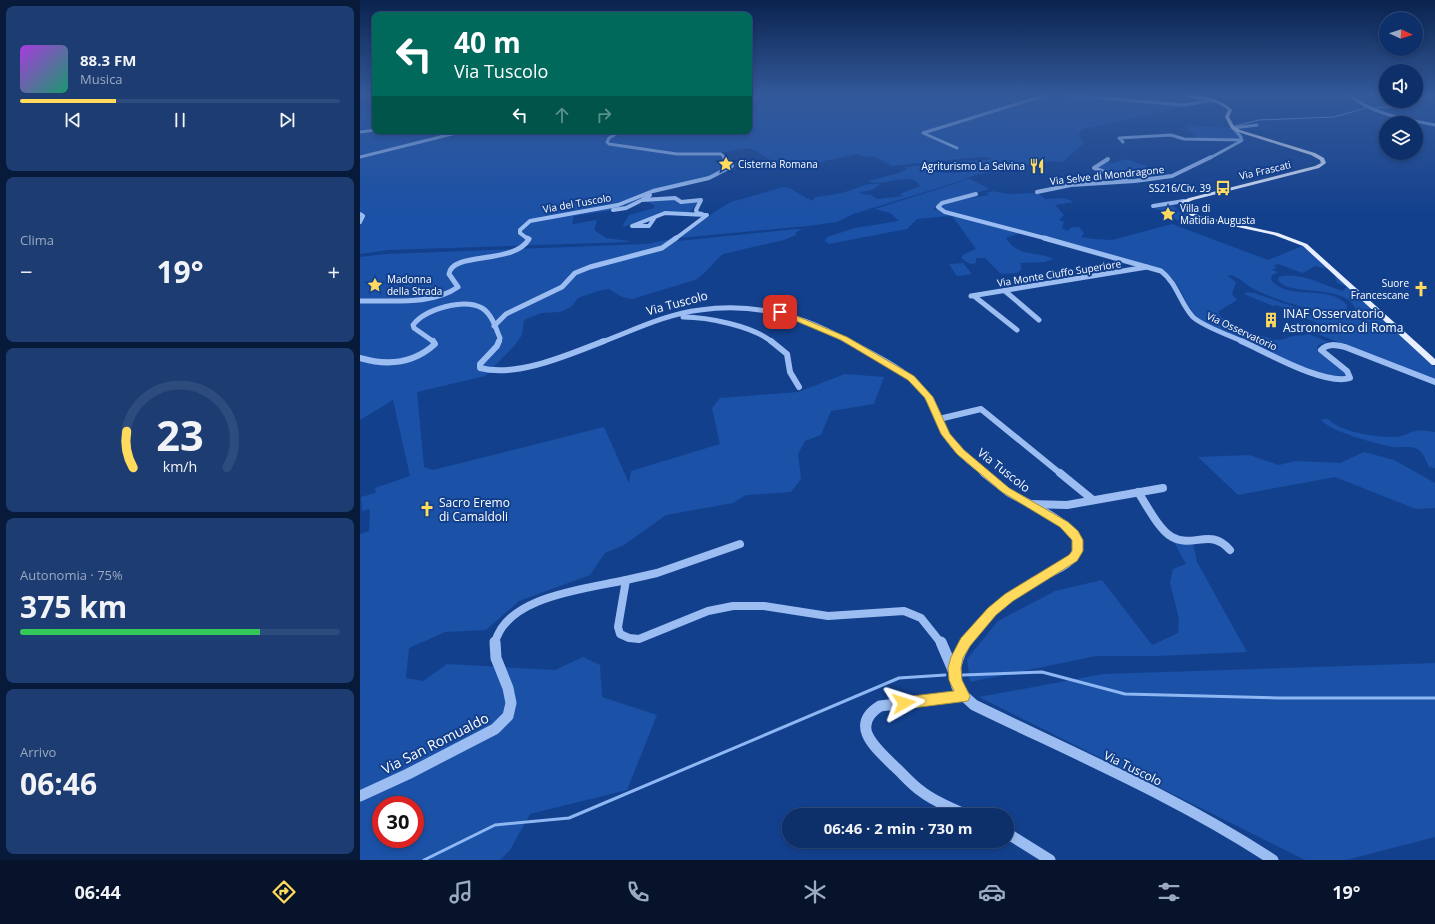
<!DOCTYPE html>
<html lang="it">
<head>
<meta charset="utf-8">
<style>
  :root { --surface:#0e306a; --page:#1c3c72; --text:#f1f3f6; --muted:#9ba9c1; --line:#2e4b7e; --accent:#ffda5c }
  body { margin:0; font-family:"Open Sans",sans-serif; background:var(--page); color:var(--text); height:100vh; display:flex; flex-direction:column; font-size:15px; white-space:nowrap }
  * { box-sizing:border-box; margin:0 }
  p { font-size:13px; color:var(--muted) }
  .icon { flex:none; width:22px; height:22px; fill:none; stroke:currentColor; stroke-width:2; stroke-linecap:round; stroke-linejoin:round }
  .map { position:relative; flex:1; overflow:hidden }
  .sheet { display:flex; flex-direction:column; gap:6px; padding:6px; background:#081a3a; width:360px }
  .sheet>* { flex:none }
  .hud { position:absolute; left:12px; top:12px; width:380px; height:122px; border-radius:8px; box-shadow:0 2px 6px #0003,0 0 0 1px var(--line); background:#00695c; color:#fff; overflow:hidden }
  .needle { width:26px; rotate:93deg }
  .buttons { position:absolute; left:1019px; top:12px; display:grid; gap:8px }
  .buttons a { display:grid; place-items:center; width:44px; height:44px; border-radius:50%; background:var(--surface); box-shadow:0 2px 6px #0003,0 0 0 1px var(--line); font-size:20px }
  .speed { position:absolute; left:12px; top:796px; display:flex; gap:8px; font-size:20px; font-weight:700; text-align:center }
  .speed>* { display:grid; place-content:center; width:52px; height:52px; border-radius:50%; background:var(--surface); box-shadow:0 2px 6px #0003,0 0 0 1px var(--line); line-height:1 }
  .speed .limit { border:6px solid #d22; background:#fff; color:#111 }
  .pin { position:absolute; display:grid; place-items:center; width:34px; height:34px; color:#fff; margin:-17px; border-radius:8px; box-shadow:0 2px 6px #0006 }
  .me { position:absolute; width:44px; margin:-22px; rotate:84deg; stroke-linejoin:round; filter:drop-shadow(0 0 3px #0008) }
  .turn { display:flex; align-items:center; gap:14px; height:84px; padding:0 16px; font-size:18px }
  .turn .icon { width:52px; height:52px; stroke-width:2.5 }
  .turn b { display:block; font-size:28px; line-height:34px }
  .lanes { display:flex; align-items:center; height:38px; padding:0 16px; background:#0003; justify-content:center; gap:20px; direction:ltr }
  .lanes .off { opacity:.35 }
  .big { font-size:30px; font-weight:700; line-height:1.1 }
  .sheet .card { flex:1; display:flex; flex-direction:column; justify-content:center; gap:6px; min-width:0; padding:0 14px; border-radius:8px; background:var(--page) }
  .sheet .dial { align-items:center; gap:0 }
  .dial svg { height:104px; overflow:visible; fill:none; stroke:var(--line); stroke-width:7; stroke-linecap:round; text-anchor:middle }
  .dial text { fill:var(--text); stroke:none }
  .song { display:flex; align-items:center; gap:12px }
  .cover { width:48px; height:48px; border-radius:6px; background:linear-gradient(135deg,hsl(280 70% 55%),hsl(160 70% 35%)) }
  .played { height:4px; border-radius:2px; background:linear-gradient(90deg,var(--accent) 30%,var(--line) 30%) }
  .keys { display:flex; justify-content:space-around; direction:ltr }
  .heat { display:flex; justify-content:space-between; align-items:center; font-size:22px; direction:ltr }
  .charge { height:6px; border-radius:3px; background:linear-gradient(90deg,#34c759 75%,var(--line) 0) }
  .trip { position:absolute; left:422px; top:808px; width:232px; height:40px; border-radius:20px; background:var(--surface); box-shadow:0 2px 6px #0003,0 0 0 1px var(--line); font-weight:700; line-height:40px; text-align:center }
  .dock { display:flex; height:64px; justify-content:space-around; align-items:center; background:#06132a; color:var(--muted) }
  .dock .icon { width:28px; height:28px }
  .dock .on { color:var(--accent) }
  .dock b { font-size:18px; color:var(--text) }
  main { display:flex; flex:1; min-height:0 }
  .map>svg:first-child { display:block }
  .green { fill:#1b51a7; fill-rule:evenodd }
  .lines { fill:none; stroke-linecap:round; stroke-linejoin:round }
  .stream-far1 { stroke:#8eb7f4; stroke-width:1 }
  .stream { stroke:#8eb7f4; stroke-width:3 }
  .minor-far5 { stroke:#9cbdf1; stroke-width:3 }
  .minor-far4 { stroke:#9cbdf1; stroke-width:4 }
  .minor-far3 { stroke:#9cbdf1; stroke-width:5 }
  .minor-far2 { stroke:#9cbdf1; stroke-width:6 }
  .minor-far1 { stroke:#9cbdf1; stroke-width:8 }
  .minor { stroke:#9cbdf1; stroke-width:11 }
  .major { fill:#e6eeff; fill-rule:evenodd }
  .route { fill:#ffda5c; stroke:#a68e3c }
  .labels { text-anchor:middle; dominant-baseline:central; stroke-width:4; stroke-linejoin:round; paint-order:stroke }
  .far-poi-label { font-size:10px; fill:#fff; stroke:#13408d; text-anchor:start }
  .far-street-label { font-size:10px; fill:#fff; stroke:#13408d }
  .street-label { font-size:12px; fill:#fff; stroke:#13408d }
  .poi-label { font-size:12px; fill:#fff; stroke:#13408d; text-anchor:start }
  .near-street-label { font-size:14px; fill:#fff; stroke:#13408d }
</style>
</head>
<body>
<main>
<section class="sheet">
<div class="card">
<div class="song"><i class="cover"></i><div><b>88.3 FM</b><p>Musica</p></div></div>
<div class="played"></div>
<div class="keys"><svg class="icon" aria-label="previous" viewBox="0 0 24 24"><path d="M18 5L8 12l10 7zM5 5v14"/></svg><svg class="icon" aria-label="pause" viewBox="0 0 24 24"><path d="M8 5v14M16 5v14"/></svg><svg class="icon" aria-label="next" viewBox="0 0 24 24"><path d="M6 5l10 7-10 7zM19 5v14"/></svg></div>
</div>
<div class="card"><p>Clima</p>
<div class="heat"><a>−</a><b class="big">19°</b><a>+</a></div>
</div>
<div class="card dial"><svg viewBox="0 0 100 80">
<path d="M14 69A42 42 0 1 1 86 69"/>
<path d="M14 69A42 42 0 0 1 9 41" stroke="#ffda5c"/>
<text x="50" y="56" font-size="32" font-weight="700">23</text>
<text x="50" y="72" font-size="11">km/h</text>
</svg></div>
<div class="card"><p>Autonomia · 75%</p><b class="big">375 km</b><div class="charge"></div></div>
<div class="card"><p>Arrivo</p><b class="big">06:46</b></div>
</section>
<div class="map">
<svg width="1075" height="860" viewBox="0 0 1075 860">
  <rect width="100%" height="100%" fill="#13408d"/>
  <g class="green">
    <path d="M389,95H487L488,96L510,95H798L796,96L827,104L850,102L723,129L718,135L724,143L703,162H697V161L670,164L615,175L604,180L493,214L477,222L448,226L319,238L359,209L371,202L424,187C435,189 443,198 454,201V198C462,195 469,196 476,194C491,192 505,182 520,184L512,190L500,192L501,194L511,195L517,199L543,196L540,194L560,186C551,170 522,188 508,181L539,173L547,169L543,167L632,159C626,156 616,158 609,158L532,166L515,157L500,156L498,154L460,162L449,161L418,170L417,168L420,164C410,162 403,154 394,150C384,146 372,152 362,152L360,155L369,165L355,175L288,194L261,209L214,216L212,224H214L236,220L237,221L234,230L246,238L269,241L267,242L29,250L0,254V132L389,131V102L399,97ZM605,163L608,165L602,172L585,173L568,171C581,167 592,164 605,163Z"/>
    <path d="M15,110V129H0V111Z"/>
    <path d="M824,125L870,128L881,139H838Z"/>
    <path d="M767,159L811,175L768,180L735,168L748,161L753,163Z"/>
    <path d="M610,179L630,189L579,203L573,210L580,209V206L593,201L629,195L626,193L633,191L647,194L678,193L685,199L704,198L714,202L695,205L704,215L699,220L704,222L702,228L707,231L712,227H719L724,233L721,237L733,239L752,240L812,224L908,260L945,245L969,269L955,266L943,273L918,264L913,266L917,267L912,270L918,272L912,275L911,280C928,302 969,283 987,305L986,310C969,319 910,298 894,289C885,285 880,277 870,275L868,276L876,282L872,294L877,300L859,311V314C864,323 907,339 918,340C924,340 928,337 933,336C939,335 943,336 948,334L969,342L960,344L957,347L958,350L988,375L965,377L842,321C824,308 822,281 802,270L660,233L646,238C658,258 675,250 693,259L685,262L660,263L662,269L657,273L641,274L625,258H616V263L610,264L601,258L604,254L616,249L593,217L588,216L557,219L547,229L469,244L465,241L467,237L495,228L539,221L530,213L515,209Z"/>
    <path d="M313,199L319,203L318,204L338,202L330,212L312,213L262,227L269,215L294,208V205L286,201Z"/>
    <path d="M813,205L821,213L844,222L817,220L795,208Z"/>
    <path d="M436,229H442L435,233L436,235L424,240L363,254C353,262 347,273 335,280L272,299L262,297L249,289L238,291L218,298L211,307L200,312L181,313L164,320L162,335L155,345L125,376L57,392L64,467L73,470L244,427L269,483L271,471L360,444L352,408L360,398L438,392L485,374L524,377L514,404L471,411L461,435L445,441L438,454L441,479L431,492L386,495L373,503L306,515L264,545L245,553L230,575L159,601L126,630L85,632L49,648L46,678L63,681L87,664L195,670L223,657L240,665L242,697L297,715L267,790L170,814L150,850L140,860H0V534L9,531L10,509L2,511L1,497L16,493L15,488L50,476L33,400L0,420V257L26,254L287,244L307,240L318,241ZM21,805H55V839H21Z"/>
    <path d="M603,263L612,274L597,276L589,264Z"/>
    <path d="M975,275L1075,367V380L952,332L951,329L960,324L931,313L933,311L916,305L913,306L884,294L887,292L894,293C910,298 988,330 995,308C984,283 928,297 918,280L919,277C938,271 964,285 982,291L987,287L977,283Z"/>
    <path d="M961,419H968C980,432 1018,438 1036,437C1042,437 1050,432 1056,431C1062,430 1069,431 1075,432V468L1069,467C1066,461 1063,450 1055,448C1049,446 1040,448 1034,447C1020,445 965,430 961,419Z"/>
    <path d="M1004,452L1034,460L1075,483V508L1056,509L975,477L878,495L838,457L889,455L919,465L936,461L980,463Z"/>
    <path d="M814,542L833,544L837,562L887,652L798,656H736L610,682L607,659L638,621L695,591L742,580L792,645L818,633L819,619L810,582L813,569L826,564Z"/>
    <path d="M1075,663V837L986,860H945L619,697L743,674Z"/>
  </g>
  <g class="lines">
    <g class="stream-far1">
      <path d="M1056,101L1072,95"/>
      <path d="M1014,108L1044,106L1056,101"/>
      <path d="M875,126L899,120L974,117L1006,108"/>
    </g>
    <g class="stream">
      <path d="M603,675L682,672L765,694L919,698H1075"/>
      <path d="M64,860L135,825L209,818L539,678L585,675"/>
    </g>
    <g class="minor-far5">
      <path d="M389,95L396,98L389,101"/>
      <path d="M707,95L824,105L853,100"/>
      <path d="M990,95C1013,115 1046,119 1075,125"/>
      <path d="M873,128L897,125"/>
      <path d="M261,131L249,138L247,142L249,144L317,154H361L365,158"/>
      <path d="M0,132L15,130"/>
      <path d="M763,142L759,138L811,135L824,139L882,140"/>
      <path d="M597,148L563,133L686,95"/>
      <path d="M0,157L104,131"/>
      <path d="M850,158L881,141V137L873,128"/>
    </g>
    <g class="minor-far4">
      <path d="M748,159L734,168L766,180"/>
      <path d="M677,192L711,185L775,181L812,176L851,157"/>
      <path d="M616,194L582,203L578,207L585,212L688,239"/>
      <path d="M290,195L282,200L315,198L321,202L341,200L336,210L337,213L342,214"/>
      <path d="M793,206L824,201"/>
      <path d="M253,210L266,208L280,201"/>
      <path d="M0,214L3,216L0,222"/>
      <path d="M295,217L289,226H272L305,213L346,215"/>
      <path d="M168,239L160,233V230L170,221L258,205L293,191L349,178L372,166L364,157"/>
      <path d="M315,239L347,215"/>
    </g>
    <g class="minor-far3">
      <path d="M684,238L801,271C817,283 820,303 833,317C844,327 869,335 884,342"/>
      <path d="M645,291L679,320"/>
      <path d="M611,296L787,267"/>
      <path d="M614,296L657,330"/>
      <path d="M0,301C31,300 71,306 98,287L89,274C92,251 154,265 169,239L167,238"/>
      <path d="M323,317C347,317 393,326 412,342"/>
      <path d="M134,326L146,314L202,287L215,273L230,267L302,248L316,238"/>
      <path d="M74,342L54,328L53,325C65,309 104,298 122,308C132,314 136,329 140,338L139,342"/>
      <path d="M242,342C274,330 306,314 340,310C393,302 444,316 489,342"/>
    </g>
    <g class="minor-far2">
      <path d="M139,341L137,346L120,364V368C157,378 210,354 244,341"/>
      <path d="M411,341L427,354L430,372L439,387"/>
      <path d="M488,341C511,354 541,367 560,387C572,399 575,416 583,430C593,449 609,461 625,474"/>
      <path d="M881,341C907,352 964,386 990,378L987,371L961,350C968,343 976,345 985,347L1075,382"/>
      <path d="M0,358C27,366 53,364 75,344L73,341"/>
      <path d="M579,419L621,409L701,474"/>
    </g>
    <g class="minor-far1">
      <path d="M700,473L733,500"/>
      <path d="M778,492C786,504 799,530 812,537C834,549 850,527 870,550"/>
      <path d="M670,504L707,505L803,488"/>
      <path d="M266,580L297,573L380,544"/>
      <path d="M135,643C146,596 226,589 266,580L258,627L260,634L269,638L279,639L348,611L373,606H404L468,616L544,611L561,618L581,643"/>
      <path d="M605,643C621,619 648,597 672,582C685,574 707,569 715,555C721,546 716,537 710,530C693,513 668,504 648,492C640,486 632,479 624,473"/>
    </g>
    <g class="minor">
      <path d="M581,642L593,670"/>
      <path d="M606,642C598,656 590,674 598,689C602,695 609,700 614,705C715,754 819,798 913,860"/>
      <path d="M603,696L520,706C488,726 517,749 534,766C543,774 551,784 561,791C575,802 591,808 607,815"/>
      <path d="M0,796L48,774L135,729L148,716L151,703L148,688L136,658L135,642"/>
      <path d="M647,833L690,860"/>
    </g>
    <path class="major" d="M820,95C835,93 861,98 872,110L869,117L874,126L880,130L955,153L964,158L966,163L959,168L833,200L824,204V206L829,211L840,216L918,233L947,244L1075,359V365H1072L943,246L914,235L836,218L825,213L819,207L820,202L829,198L955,166L961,163L960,160L951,155L878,132L871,128L865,117L868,110C855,98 835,101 820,95Z"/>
  </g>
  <linearGradient id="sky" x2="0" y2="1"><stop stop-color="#0a234e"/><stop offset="0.44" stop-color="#33599a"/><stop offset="1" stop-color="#33599a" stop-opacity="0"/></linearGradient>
  <rect width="1075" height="215" fill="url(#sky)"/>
  <path class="route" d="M417,310H422L487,337L554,376L573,397L590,434L604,450L649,488L708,522L718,531L723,540V551L717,561L653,601L636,615L610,646L603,658L601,668L602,680L610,696L608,701L544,709L539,707L537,703L539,698L544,697L594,691L589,680L588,668L591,657L601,638L628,608L645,594L709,555L712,551V540L700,527L642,492L597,454L581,434L565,398L548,380L481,340L417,313Z"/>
  <defs>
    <symbol id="sight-bare" viewBox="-9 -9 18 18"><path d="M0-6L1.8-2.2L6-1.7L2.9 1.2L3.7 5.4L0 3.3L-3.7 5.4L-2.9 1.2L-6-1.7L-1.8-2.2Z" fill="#ffda5c" stroke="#13408d" stroke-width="2.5" paint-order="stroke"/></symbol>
    <symbol id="restaurant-bare" viewBox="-9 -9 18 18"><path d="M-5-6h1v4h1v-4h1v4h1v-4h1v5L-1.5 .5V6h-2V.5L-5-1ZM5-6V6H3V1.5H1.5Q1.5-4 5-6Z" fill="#ffda5c" stroke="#13408d" stroke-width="2.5" paint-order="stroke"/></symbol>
    <symbol id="bus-bare" viewBox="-9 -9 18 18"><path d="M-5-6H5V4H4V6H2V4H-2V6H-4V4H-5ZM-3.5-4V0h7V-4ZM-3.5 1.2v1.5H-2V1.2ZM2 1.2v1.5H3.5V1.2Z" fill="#ffda5c" stroke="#13408d" stroke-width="2.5" paint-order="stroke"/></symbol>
    <symbol id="church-bare" viewBox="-9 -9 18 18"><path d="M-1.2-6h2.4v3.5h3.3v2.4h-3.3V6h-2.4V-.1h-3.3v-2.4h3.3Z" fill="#ffda5c" stroke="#13408d" stroke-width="2.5" paint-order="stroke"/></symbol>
    <symbol id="building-bare" viewBox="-9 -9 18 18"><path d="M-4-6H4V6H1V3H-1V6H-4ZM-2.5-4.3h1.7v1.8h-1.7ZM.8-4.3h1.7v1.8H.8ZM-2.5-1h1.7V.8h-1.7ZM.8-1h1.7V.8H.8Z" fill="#ffda5c" stroke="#13408d" stroke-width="2.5" paint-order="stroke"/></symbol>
  </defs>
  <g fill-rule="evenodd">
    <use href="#sight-bare" x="355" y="153" width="22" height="22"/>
    <use href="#restaurant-bare" x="666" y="155" width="22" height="22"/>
    <use href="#bus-bare" x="852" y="177" width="22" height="22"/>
    <use href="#sight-bare" x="797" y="203" width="22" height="22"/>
    <use href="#sight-bare" x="4" y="274" width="22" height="22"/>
    <use href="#church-bare" x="1050" y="278" width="22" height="22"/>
    <use href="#building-bare" x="900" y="309" width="22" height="22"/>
    <use href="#church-bare" x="56" y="498" width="22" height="22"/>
  </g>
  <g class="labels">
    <g class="far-poi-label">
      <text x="378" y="164">Cisterna Romana</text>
      <text x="665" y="166" text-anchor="end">Agriturismo La Selvina</text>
      <text x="851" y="188" text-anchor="end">SS216/Civ. 39</text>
      <text x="820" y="208">Villa di<tspan x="820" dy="12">Matidia Augusta</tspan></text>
      <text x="27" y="279">Madonna<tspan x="27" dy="12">della Strada</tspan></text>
      <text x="1049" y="283" text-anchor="end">Suore<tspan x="1049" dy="12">Francescane</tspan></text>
    </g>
    <g class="far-street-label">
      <text transform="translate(905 170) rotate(-13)">Via Frascati</text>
      <text transform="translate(747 175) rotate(-6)">Via Selve di Mondragone</text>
      <text transform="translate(217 203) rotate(-10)">Via del Tuscolo</text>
      <text transform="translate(699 273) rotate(-9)">Via Monte Ciuffo Superiore</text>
      <text transform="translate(882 331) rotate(25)">Via Osservatorio</text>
    </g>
    <g class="street-label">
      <text transform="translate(317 303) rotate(-15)">Via Tuscolo</text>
      <text transform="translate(644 470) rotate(38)">Via Tuscolo</text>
      <text transform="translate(773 768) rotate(26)">Via Tuscolo</text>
    </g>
    <g class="poi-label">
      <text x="923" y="313">INAF Osservatorio<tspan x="923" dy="14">Astronomico di Roma</tspan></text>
      <text x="79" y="502">Sacro Eremo<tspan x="79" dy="14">di Camaldoli</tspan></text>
    </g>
    <g class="near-street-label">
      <text transform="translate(75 743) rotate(-27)">Via San Romualdo</text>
    </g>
  </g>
</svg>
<div class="buttons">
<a><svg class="needle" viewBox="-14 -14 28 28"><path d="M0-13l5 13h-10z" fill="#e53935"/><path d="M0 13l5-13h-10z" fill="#9ba9c1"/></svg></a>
<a><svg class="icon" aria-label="sound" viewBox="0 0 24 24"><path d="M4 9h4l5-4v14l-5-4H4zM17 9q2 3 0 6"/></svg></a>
<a><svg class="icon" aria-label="layers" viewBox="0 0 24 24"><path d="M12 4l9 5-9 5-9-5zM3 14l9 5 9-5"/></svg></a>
</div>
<div class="speed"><div class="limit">30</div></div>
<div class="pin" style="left:420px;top:312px;background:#d93025"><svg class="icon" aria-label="arrive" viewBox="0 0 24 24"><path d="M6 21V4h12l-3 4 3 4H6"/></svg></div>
<svg class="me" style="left:544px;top:703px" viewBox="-20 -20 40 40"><path d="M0-17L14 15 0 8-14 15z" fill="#ffda5c" stroke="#fff" stroke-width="4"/></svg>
<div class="trip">06:46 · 2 min · 730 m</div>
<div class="hud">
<div class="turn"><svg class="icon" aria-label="left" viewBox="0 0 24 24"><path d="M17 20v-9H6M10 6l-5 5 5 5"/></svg><div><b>40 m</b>Via Tuscolo</div></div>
<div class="lanes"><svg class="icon" aria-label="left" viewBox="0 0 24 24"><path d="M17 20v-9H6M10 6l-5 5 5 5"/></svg><svg class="icon off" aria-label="ahead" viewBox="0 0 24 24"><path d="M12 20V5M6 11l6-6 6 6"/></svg><svg class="icon off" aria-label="right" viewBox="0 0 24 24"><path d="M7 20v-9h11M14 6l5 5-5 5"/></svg></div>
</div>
</div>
</main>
<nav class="dock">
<b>06:44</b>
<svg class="icon on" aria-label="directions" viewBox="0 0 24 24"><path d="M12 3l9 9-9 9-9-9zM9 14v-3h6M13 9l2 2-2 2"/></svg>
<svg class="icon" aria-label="music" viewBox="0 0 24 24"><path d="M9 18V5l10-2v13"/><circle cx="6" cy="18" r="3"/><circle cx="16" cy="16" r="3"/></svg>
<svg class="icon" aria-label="phone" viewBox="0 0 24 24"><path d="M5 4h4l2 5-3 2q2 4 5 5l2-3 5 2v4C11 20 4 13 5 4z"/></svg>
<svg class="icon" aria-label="climate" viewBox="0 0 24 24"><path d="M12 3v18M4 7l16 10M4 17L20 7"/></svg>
<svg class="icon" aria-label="car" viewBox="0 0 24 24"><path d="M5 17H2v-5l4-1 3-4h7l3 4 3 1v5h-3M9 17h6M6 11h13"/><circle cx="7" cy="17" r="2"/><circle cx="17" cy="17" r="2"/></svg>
<svg class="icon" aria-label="filters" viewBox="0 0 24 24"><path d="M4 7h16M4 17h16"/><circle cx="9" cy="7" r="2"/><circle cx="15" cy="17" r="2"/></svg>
<b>19°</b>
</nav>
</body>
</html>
